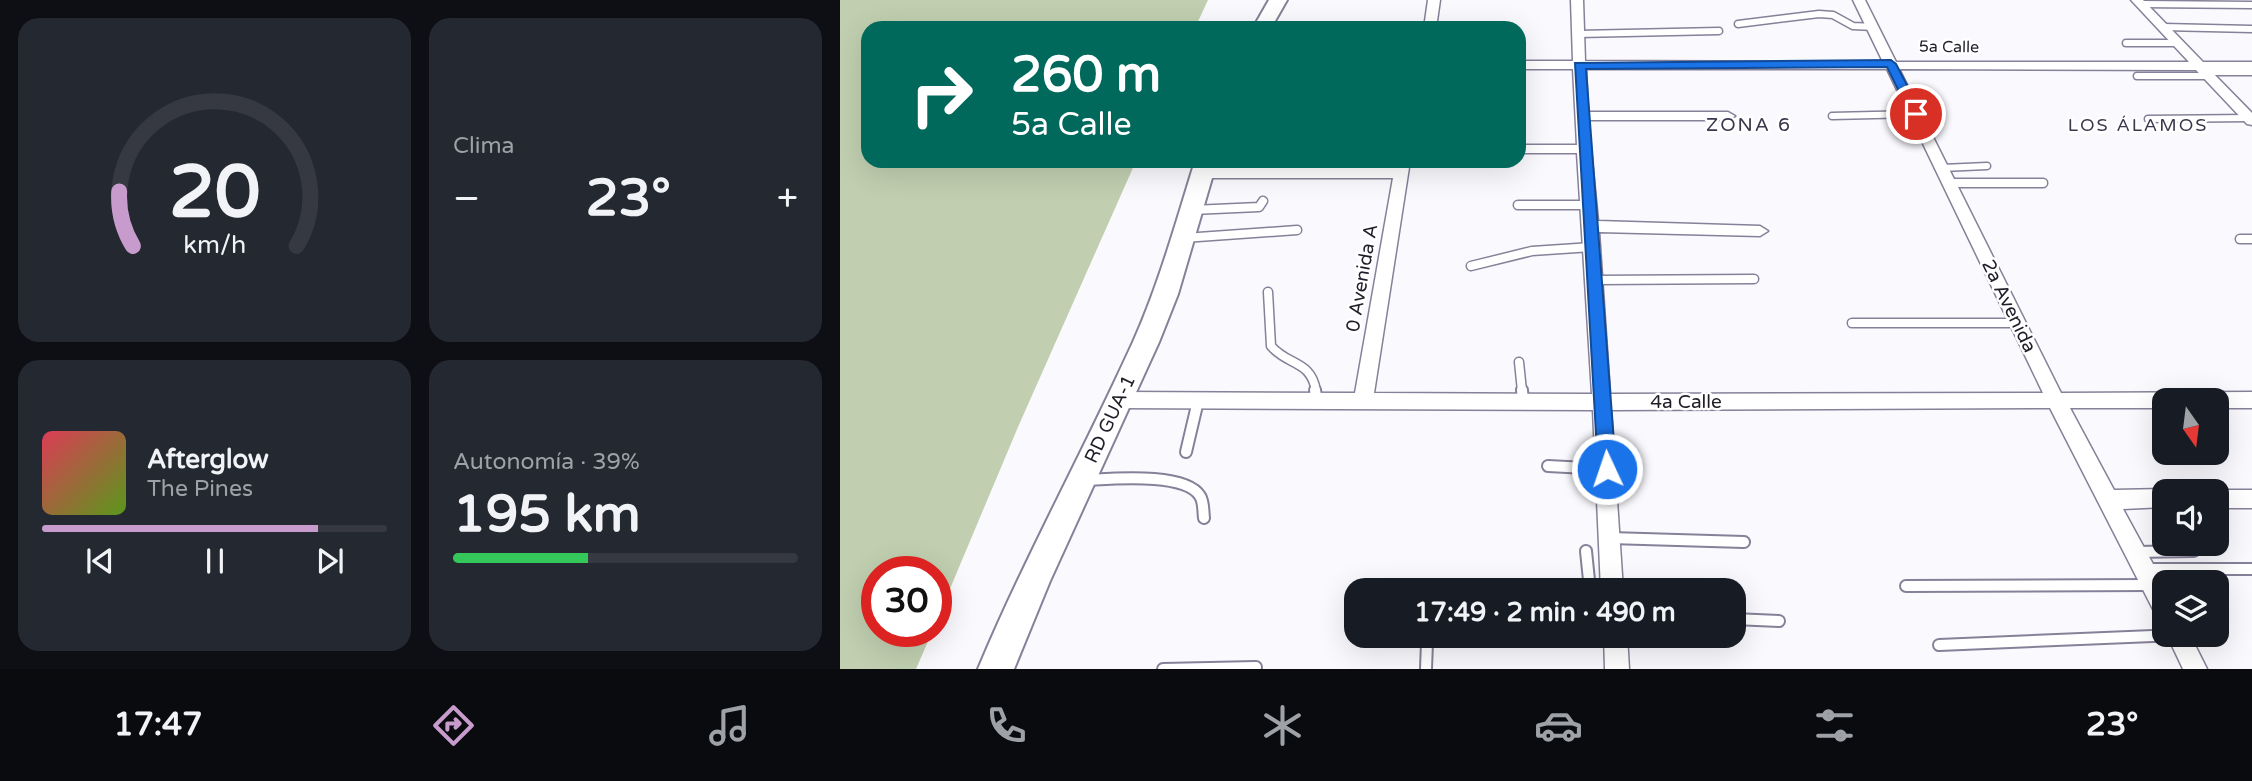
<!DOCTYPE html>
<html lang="es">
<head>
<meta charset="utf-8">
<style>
  :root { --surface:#171b24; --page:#242831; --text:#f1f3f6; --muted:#9ea1a6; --line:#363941; --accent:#c79ccd }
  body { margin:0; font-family:"Varela Round",sans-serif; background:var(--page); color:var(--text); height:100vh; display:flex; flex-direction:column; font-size:26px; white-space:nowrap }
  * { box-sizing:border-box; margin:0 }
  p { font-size:23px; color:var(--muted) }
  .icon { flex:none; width:38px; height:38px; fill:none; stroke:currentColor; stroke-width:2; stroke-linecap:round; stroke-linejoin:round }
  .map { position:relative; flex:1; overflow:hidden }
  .drawer { display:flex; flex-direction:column; gap:18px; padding:18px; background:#0d0f14; width:840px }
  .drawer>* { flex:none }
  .banner { position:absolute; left:21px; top:21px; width:665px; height:147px; border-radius:21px; box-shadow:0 7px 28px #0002; background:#00695c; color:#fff; overflow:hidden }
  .needle { width:46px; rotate:166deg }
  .tools { position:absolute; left:1312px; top:388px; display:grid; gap:14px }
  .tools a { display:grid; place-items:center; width:77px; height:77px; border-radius:14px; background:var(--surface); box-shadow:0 7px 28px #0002; font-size:35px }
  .speed { position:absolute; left:21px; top:556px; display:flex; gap:14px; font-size:35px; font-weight:700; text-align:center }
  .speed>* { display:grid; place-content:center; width:91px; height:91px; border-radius:50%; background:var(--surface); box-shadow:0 7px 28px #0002; line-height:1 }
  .speed .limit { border:10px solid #d22; background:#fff; color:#111 }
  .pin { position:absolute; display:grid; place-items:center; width:60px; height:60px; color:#fff; margin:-30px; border:4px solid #fff; border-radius:50%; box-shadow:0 2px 7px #0007 }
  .me { position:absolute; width:77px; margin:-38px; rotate:357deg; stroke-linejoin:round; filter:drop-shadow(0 0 5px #0008) }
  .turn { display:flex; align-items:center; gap:24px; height:147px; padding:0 35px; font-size:32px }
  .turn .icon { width:91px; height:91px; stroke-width:2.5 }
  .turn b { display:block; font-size:49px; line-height:60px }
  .big { font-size:52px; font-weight:700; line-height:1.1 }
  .drawer .card { flex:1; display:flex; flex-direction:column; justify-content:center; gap:10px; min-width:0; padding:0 24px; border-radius:21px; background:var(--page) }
  .drawer .dial { align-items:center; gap:0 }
  .dial svg { height:182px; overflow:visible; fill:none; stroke:var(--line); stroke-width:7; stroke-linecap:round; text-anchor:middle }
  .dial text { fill:var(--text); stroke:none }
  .song { display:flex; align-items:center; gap:21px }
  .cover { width:84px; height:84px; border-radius:10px; background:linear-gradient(135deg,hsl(350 70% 55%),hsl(90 70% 35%)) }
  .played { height:7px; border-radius:4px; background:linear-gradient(90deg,var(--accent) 80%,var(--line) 80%) }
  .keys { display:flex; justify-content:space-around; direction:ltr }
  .heat { display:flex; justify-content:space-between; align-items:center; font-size:38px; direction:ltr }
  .charge { height:10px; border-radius:5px; background:linear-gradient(90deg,#34c759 39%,var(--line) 0) }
  .drawer .tiles { flex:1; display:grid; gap:18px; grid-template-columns:repeat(2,1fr) }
  .trip { position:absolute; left:504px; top:578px; width:402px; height:70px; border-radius:21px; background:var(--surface); box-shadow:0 7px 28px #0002; font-weight:700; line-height:70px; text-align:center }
  .menu { display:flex; height:112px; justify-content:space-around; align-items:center; background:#090b0e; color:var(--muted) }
  .menu .icon { width:49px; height:49px }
  .menu .current { color:var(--accent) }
  .menu b { font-size:32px; color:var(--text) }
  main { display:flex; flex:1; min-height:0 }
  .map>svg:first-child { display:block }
  .green { fill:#c1cfb0 }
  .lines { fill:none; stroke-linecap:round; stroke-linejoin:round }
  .lane-far2-casing { stroke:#868098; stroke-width:9 }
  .lane-far1-casing { stroke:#868098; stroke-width:11 }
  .lane-casing { stroke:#868098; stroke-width:14 }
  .street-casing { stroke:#868098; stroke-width:3 }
  .primary-casing { stroke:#868098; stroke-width:4 }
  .lane-far2 { stroke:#fff; stroke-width:6 }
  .lane-far1 { stroke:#fff; stroke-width:8 }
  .lane { stroke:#fff; stroke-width:10 }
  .street { fill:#fff; fill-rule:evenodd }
  .primary { fill:#fff; fill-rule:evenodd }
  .route { fill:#1a73e8; stroke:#114b97; stroke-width:2 }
  .labels { text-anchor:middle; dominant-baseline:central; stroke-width:5; stroke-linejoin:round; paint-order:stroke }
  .far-street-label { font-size:16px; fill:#201e28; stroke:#fff }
  .far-neighbourhood-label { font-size:18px; letter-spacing:2px; fill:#3c364c; stroke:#fff }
  .far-quarter-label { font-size:19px; letter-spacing:2px; fill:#3c364c; stroke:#fff }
  .street-label { font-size:19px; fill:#201e28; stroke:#fff }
</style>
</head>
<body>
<main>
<section class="drawer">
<div class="tiles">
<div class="card dial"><svg viewBox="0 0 100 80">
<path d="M14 69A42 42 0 1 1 86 69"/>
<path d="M14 69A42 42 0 0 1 8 45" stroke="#c79ccd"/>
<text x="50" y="56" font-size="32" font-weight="700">20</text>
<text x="50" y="72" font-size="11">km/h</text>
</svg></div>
<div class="card"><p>Clima</p>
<div class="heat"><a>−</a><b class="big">23°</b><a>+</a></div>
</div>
<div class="card">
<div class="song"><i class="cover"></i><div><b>Afterglow</b><p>The Pines</p></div></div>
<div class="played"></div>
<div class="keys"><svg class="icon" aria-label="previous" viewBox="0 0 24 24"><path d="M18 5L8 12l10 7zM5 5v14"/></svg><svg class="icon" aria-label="pause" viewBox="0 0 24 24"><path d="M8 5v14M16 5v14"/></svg><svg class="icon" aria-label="next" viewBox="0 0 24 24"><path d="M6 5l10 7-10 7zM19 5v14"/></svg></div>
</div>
<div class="card"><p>Autonomía · 39%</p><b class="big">195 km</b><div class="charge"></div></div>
</div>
</section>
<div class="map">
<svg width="1412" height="669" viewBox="0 0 1412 669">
  <rect width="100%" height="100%" fill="#faf9fe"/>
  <path class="green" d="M0,0H368L355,28H28V161H296L178,427L96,622V572H37V632H92L76,669H0Z"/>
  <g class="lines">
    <defs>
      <g id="lane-far2">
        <path d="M1301,4L1412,5"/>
        <path d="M898,24L979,14L993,15L1013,26L1034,27"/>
        <path d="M1323,27L1412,29"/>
        <path d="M738,34L879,31"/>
        <path d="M1286,43H1338"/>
        <path d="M1365,72H1412"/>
        <path d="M1297,76H1369"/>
        <path d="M992,116L1076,114"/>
        <path d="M1308,119L1409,118"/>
        <path d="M1102,168L1147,166"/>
        <path d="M412,173L416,161"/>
      </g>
      <g id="lane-far1">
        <path d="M1109,183H1203"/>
        <path d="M678,205H749"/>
        <path d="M352,210L419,207L423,201"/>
        <path d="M344,238L457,230"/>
        <path d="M1400,239H1412"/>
        <path d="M631,266L692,251L752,247"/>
        <path d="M755,280L914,279"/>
        <path d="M428,292L431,346C448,366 471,360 476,391"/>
        <path d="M1012,323H1178"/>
        <path d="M679,362L682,391"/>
      </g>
      <g id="lane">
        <path d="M475,390L477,402"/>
        <path d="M682,390L683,402"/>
        <path d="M346,452L358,401"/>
        <path d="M708,466L765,469"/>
        <path d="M246,480C271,479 345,472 360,496C364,502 363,511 364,518"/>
        <path d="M770,538L904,542"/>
        <path d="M746,551L750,590"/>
        <path d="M1296,552L1354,551"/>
        <path d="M1305,569H1412"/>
        <path d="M1066,586L1311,585"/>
        <path d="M894,619L939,621"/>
        <path d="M1099,645L1337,635"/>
        <path d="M323,669L416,667"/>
        <path d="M586,669L587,642"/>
      </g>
      <g id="street">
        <path d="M588,0H600L596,28H584Z"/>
        <path d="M731,0H743L745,61L1043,62L1013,0H1025L1056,62H1349L1291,0H1303L1363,62H1412V70H1370L1412,113V125L1407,124L1356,70L1059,69L1221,393L1412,392V408H1377V401H1325V408H1230L1274,490L1325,489L1332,492H1325V507L1283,509L1325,586V620L1317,617L1210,408L771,410L783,590H761L753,410L279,408L272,405L270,400L272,395L279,392L515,393L553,178H363L356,173L363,168H555L556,161H570L534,393L752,394L737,153H679V145H737L733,69H679V61H733ZM746,69H1047L1203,393L770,394L759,232L920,236L928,231L920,226L758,221L748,120H888L895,116L888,112H748Z"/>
        <path d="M1377,490H1412V508H1377V492H1371Z"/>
        <path d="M764,635H787L789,669H765Z"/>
        <path d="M1327,635H1350L1367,669H1343Z"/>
      </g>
      <g id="primary">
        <path d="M429,0H447L431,28H413Z"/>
        <path d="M355,161H377L338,294L319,342L210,581L174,669H138C185,557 243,452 293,342C319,284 336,222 355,161Z"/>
      </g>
    </defs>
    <use href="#lane-far2" class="lane-far2-casing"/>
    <use href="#lane-far1" class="lane-far1-casing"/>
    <use href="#lane" class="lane-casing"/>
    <use href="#street" class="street-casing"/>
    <use href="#primary" class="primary-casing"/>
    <use href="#lane-far2" class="lane-far2"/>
    <use href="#lane-far1" class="lane-far1"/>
    <use href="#lane" class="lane"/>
    <use href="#street" class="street"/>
    <use href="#primary" class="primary"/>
  </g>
  <path class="route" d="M1051,60L1056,64L1082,114L1080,116L1070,114L1047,67L746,69L776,469L773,475L767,477L761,475L758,469L735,63Z"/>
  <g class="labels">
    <g class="far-street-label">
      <text transform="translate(1109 47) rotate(1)">5a Calle</text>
    </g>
    <g class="far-neighbourhood-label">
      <text x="1298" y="125">LOS ÁLAMOS</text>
    </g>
    <g class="far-quarter-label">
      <text x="909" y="125">ZONA 6</text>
    </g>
    <g class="street-label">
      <text transform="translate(522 278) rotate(-80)">0 Avenida A</text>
      <text transform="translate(1169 306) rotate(64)">2a Avenida</text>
      <text x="846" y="402">4a Calle</text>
      <text transform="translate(270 419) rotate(-65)">RD GUA-1</text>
    </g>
  </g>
</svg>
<div class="tools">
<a><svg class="needle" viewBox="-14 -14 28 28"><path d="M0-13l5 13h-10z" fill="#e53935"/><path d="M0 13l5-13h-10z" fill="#9ea1a6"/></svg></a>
<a><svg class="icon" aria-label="sound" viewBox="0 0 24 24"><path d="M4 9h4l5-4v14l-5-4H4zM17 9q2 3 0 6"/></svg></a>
<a><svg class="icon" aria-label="layers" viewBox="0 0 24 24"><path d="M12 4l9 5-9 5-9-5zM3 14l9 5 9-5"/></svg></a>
</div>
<div class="speed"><div class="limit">30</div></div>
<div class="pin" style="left:1076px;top:114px;background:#d93025"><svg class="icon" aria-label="arrive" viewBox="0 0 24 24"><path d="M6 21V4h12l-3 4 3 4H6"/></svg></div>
<svg class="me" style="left:767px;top:469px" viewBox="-20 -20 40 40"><circle r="17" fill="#1a73e8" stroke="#fff" stroke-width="3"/><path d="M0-11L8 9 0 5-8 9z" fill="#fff"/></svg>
<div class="trip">17:49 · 2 min · 490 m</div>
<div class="banner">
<div class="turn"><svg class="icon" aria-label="right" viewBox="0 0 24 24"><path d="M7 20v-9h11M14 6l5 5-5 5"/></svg><div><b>260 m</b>5a Calle</div></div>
</div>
</div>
</main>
<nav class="menu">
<b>17:47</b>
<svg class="icon current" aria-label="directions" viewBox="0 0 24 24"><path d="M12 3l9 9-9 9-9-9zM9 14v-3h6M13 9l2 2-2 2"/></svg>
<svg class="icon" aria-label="music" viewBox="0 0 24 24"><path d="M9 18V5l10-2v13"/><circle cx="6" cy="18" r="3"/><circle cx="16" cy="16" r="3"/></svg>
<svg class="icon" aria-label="phone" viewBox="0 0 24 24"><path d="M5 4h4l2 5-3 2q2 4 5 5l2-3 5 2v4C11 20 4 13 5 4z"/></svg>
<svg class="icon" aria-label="climate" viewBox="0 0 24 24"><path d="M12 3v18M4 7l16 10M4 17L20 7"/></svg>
<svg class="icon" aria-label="car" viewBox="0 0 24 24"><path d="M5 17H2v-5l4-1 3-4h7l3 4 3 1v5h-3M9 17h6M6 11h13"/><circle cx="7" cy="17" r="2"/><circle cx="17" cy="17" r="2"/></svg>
<svg class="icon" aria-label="filters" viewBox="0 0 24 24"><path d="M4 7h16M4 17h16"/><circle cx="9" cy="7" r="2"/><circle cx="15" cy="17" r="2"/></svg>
<b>23°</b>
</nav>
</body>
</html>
